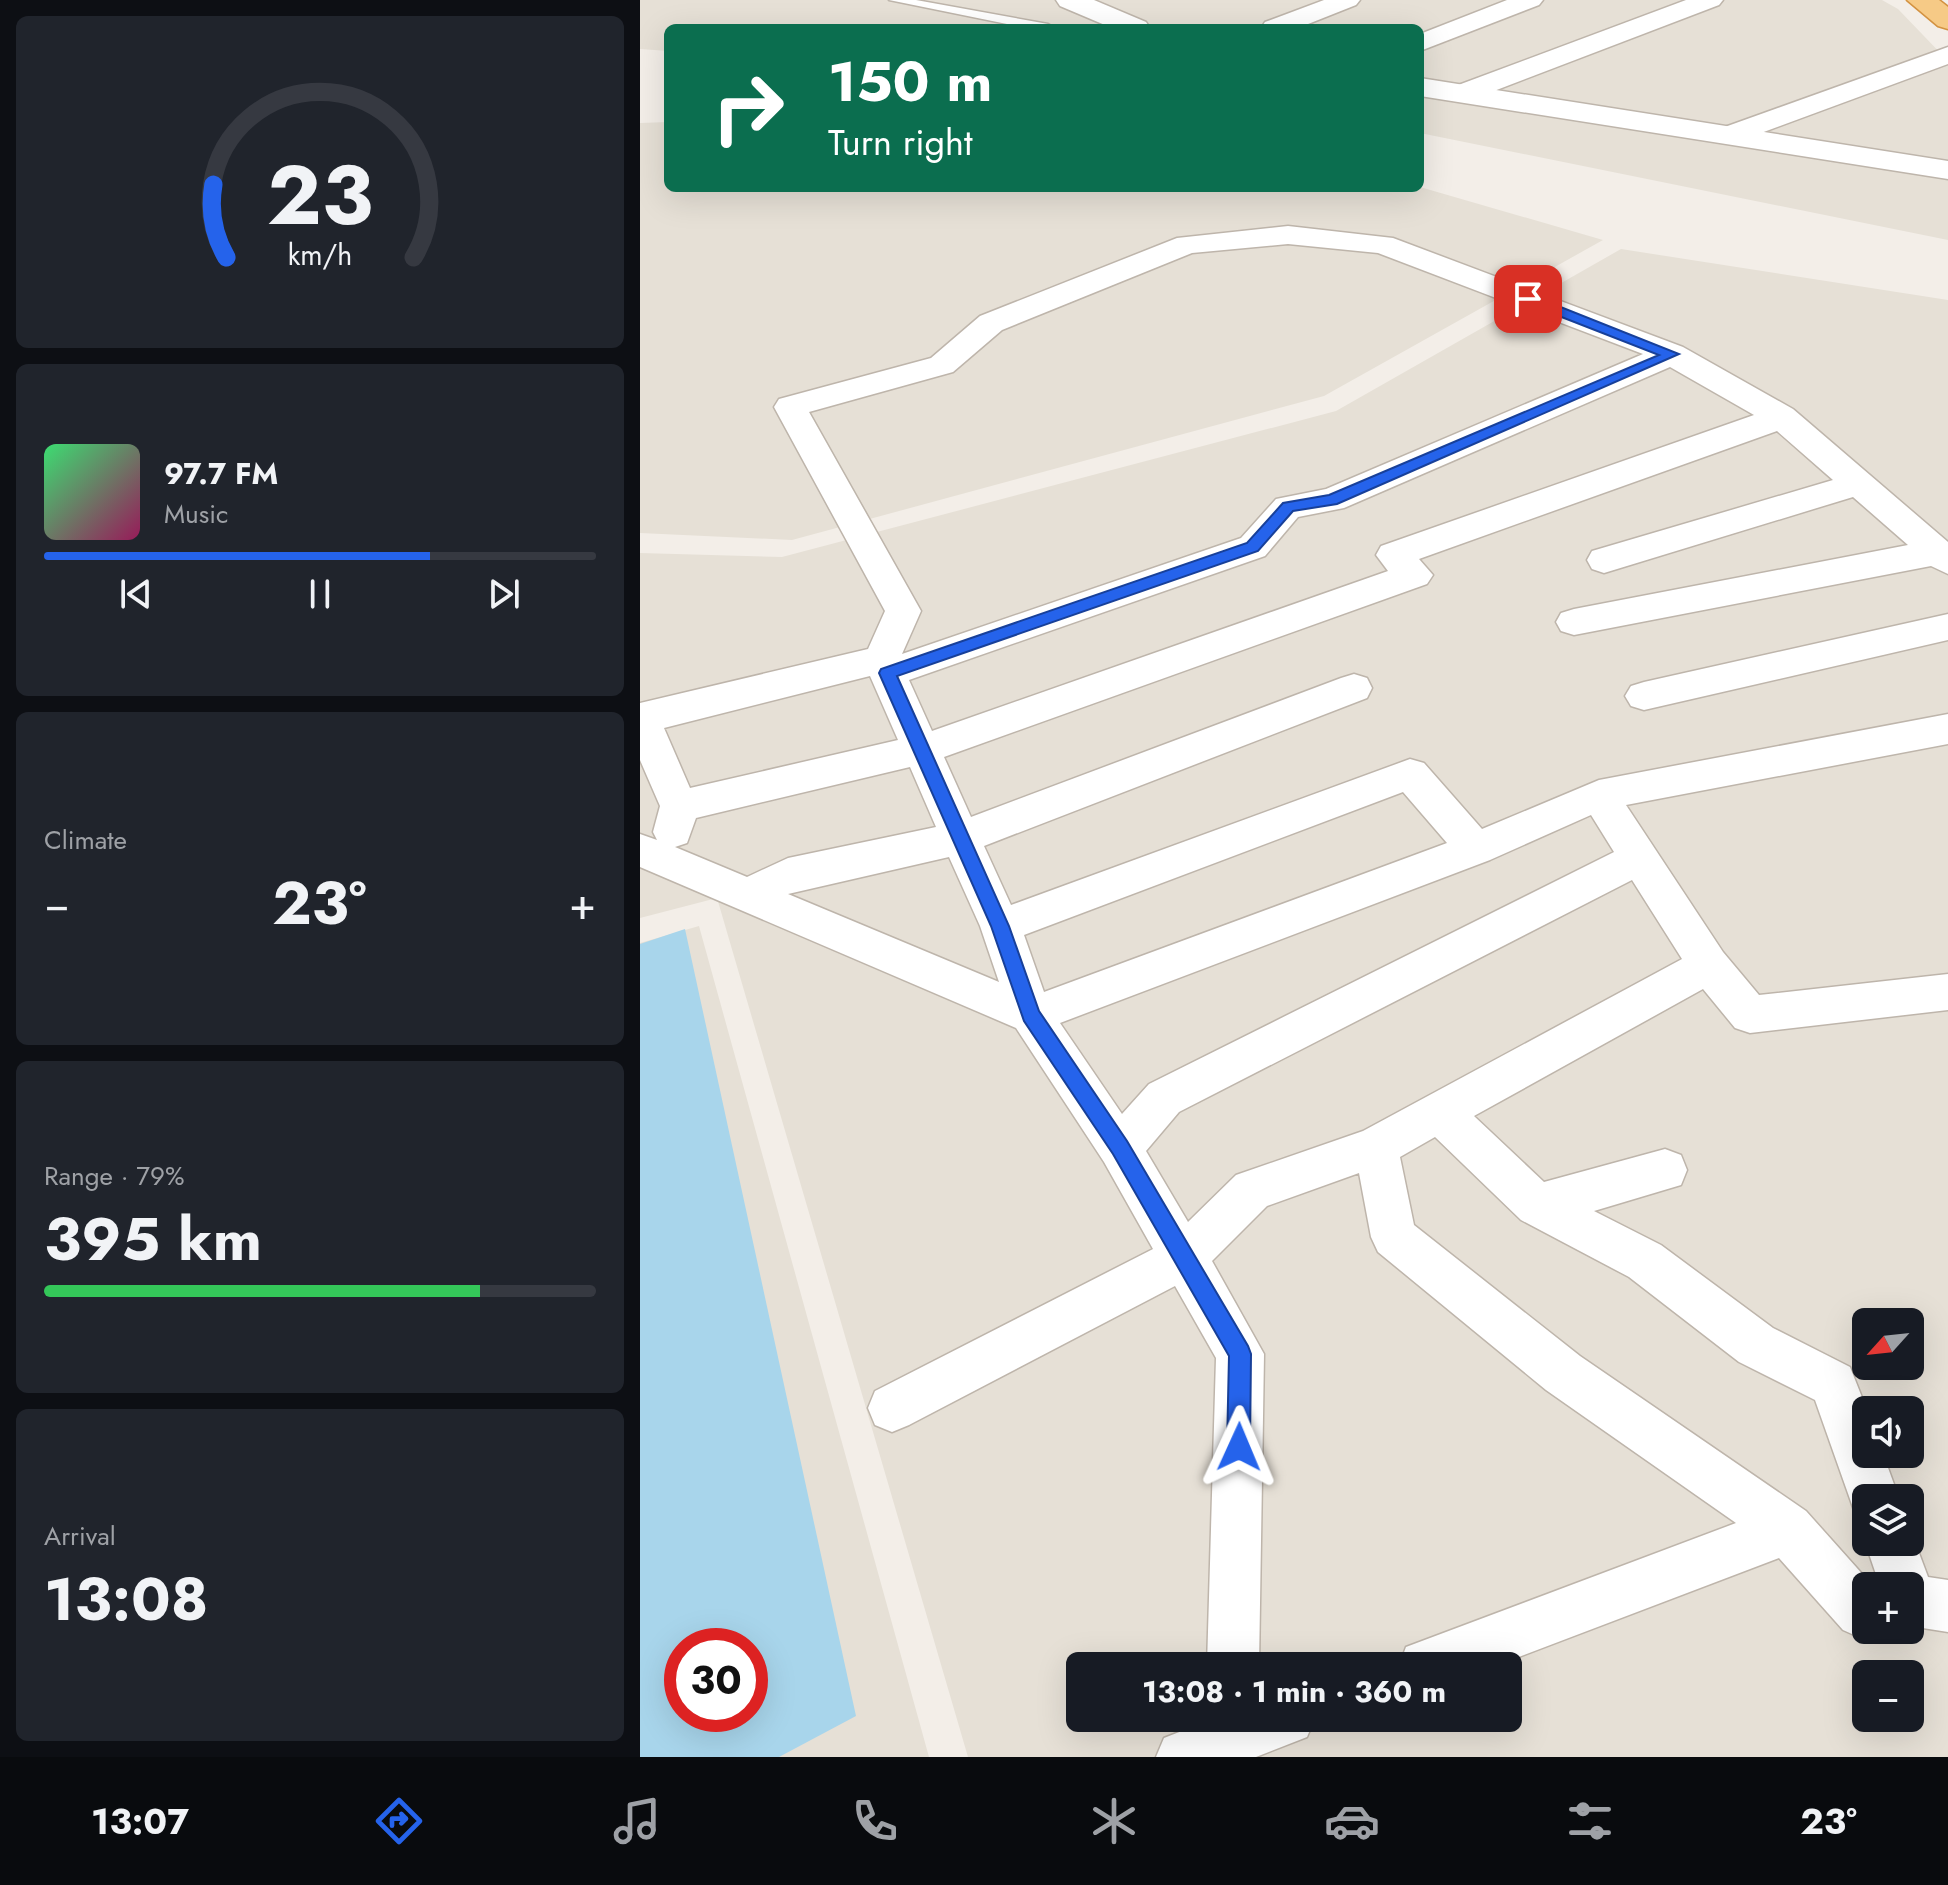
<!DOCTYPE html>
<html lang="en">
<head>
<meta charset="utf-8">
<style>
  :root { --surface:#171b24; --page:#20242c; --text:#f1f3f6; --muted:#9ea1a6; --line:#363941; --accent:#2563eb }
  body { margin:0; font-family:Jost,sans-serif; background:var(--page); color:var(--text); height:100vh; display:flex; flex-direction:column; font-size:30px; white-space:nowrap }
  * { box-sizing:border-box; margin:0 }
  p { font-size:26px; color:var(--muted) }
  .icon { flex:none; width:44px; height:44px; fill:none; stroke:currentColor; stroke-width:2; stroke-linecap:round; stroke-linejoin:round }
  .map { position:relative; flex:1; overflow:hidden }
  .side { display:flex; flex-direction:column; gap:16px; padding:16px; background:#0d0f14; width:640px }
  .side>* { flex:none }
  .top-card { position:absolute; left:24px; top:24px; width:760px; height:168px; border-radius:12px; box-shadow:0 8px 32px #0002; background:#0b6e4f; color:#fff; overflow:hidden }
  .needle { width:52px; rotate:243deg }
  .tools { position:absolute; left:1212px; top:1308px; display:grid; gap:16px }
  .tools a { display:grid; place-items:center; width:72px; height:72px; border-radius:12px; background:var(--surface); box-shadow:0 8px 32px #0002; font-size:40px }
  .speed { position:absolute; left:24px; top:1628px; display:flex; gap:16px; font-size:40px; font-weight:700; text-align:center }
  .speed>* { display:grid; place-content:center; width:104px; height:104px; border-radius:50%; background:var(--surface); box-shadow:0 8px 32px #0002; line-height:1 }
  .speed .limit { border:12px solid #d22; background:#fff; color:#111 }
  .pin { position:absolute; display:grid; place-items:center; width:68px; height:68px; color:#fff; margin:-34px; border-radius:16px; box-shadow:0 4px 12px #0006 }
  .me { position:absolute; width:88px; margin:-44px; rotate:1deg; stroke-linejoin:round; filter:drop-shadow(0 0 6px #0008) }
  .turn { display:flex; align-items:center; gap:28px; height:168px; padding:0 32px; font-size:36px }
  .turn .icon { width:104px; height:104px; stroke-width:2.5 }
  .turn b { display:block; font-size:56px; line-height:68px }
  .big { font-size:60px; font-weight:700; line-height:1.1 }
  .side .widget { flex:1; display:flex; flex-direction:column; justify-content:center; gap:12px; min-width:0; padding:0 28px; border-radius:12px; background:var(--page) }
  .side .dial { align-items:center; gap:0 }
  .dial svg { height:208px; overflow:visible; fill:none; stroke:var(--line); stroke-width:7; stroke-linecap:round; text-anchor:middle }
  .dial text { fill:var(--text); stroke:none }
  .song { display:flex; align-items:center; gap:24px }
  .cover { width:96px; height:96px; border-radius:12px; background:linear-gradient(135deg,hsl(140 70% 55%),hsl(330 70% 35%)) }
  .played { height:8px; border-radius:4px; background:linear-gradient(90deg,var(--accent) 70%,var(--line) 70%) }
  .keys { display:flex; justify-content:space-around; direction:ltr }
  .heat { display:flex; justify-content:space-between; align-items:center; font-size:44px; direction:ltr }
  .charge { height:12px; border-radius:6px; background:linear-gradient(90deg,#34c759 79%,var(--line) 0) }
  .trip { position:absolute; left:426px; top:1652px; width:456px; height:80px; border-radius:12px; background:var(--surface); box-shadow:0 8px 32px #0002; font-weight:700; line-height:80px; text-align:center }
  .tabs { display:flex; height:128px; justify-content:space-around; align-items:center; background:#090b0e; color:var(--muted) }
  .tabs .icon { width:56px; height:56px }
  .tabs .current { color:var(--accent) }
  .tabs b { font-size:36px; color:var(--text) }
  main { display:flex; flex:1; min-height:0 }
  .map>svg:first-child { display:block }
  .residential { fill:#e6e0d6; fill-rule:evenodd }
  .water { fill:#a8d5eb; fill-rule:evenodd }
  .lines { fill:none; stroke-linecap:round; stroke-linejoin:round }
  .service-casing { stroke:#beb5ab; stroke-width:3 }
  .minor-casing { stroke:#beb5ab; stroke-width:3 }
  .tertiary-casing { stroke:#beb5ab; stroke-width:3 }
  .trunk-casing { stroke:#d39241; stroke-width:3 }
  .service { fill:#fff; fill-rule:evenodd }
  .minor { fill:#fff; fill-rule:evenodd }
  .tertiary { fill:#fff; fill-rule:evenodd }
  .trunk { fill:#f6ca86; fill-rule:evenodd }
  .route { fill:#2563eb; stroke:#184099; stroke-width:2 }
</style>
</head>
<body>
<main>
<section class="side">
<div class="widget dial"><svg viewBox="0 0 100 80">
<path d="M14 69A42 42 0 1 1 86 69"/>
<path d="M14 69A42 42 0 0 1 9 41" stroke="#2563eb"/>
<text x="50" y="56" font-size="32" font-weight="700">23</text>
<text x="50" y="72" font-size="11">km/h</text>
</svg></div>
<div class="widget">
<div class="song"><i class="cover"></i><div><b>97.7 FM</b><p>Music</p></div></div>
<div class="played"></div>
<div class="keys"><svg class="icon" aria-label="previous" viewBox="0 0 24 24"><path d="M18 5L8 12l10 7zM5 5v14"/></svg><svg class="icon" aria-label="pause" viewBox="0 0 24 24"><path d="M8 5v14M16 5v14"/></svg><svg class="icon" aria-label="next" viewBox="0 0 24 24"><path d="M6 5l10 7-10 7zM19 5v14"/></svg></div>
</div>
<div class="widget"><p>Climate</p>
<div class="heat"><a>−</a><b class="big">23°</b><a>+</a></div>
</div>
<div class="widget"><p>Range · 79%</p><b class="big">395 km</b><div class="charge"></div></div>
<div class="widget"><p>Arrival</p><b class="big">13:08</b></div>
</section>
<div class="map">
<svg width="1308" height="1757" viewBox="0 0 1308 1757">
  <rect width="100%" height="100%" fill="#f3eee8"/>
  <g class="residential">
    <path d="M0,0H1242L1258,9L1308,61V240L780,133V28H28V51L0,49Z"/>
    <path d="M28,122V188L780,187L963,240L684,396L152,540L0,533V123Z"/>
    <path d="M981,249L1308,300V1757H328L77,898L0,918V553L142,557L696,411ZM1226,1322H1270V1366H1226ZM1226,1410H1270V1454H1226ZM1226,1498H1270V1542H1226ZM1226,1586H1270V1630H1226ZM440,1666H868V1718H440ZM1226,1674H1270V1718H1226Z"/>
    <path d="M59,926L289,1757H0V943ZM42,1646H110V1714H42Z"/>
  </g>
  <path class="water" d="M45,929L216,1716L139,1757H0V944ZM42,1646H110V1714H42Z"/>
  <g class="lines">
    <defs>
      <path id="service" d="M249,0H276L408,24L415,28H387Z"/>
      <g id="minor">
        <path d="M684,0H720L716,5L658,28H621L625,22Z"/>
        <path d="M867,0H903L899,5L780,51V34Z"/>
        <path d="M1046,0H1083L1079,5L833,99H813L809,93L813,87Z"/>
        <path d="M1308,47V64L1102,140H1082L1078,134L1082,128Z"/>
        <path d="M648,226L753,238L1043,347L1153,409L1308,542V574L1291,566L934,635L921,631L916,622L921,613L934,609L1268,545L1213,497L964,573L952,569L947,560L952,551L1193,480L1137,431L779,559L793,575L787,584L304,757L331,817L701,678L714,674L727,678L732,688L727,698L344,846L371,905L770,759L784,763L842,829L959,780L1308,714V744L986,805L1083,952L1119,995L1308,974V1010L1110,1033L1095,1028L1063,989L834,1116L904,1182L1025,1149L1041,1155L1047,1170L1041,1185L954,1211L1021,1245L1133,1328L1210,1367L1227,1410L1226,1454H1243L1259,1498H1226V1520L1216,1516L1175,1400L1099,1362L989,1277L881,1220L795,1137L760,1157L774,1225L940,1356L1166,1511L1233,1586H1226V1630H1243L1221,1638L1203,1630L1139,1558L855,1666H759L766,1647L1096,1523L906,1390L738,1252L731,1237L719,1173L627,1206L572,1261L624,1354L619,1666H567L576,1358L535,1286L269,1425L252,1432L235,1425L228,1408L235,1391L513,1249L464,1162L376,1028L0,867V834L17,840L13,832L20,806L0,760V703L228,649L245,611L134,407L139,399L291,358L340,316L537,238ZM648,244L738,253L1003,354L686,489L636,499L601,538L262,654L281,611L169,412L313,372L362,330L552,253ZM1030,367L1114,415L741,546L736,555L748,571L292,731L269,680L625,556L658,517L704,508ZM230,676L258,740L50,788L24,728ZM270,767L296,827L148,858L107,877L35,847L47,843L56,818ZM763,792L807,843L404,992L384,935ZM951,815L974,852L509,1084L482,1114L420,1023L850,860ZM309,857L340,926L359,982L148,894ZM992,880L1042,959L723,1131L596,1175L548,1222L506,1151L539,1112Z"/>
        <path d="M1308,614V640L1004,710L991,706L985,696L991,686L1004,682Z"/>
        <path d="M1270,1529L1288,1577L1308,1580V1632L1270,1626V1586H1240L1225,1542L1226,1538V1542H1270Z"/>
        <path d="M575,1718H675L667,1737L616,1757H516L524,1738Z"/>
      </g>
      <g id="tertiary">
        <path d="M416,0H454L506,22L510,28H472L420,6Z"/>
        <path d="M780,78L1308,161V179L780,96Z"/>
      </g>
      <path id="trunk" d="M1267,0H1299L1308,7V29L1298,26Z"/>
    </defs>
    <use href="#service" class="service-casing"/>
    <use href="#minor" class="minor-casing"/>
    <use href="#tertiary" class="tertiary-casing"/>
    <use href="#trunk" class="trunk-casing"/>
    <use href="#service" class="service"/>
    <use href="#minor" class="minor"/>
    <use href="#tertiary" class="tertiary"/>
    <use href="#trunk" class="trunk"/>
  </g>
  <path class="route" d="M883,296H893L1039,354L697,504L653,511L618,551L257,676L369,926L399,1011L487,1141L608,1346L611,1354L610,1447L607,1455L599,1458L591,1455L587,1447L589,1356L473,1154L384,1021L351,926L239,673L241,669L607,543L643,503L689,495L1019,355L883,302Z"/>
</svg>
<div class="tools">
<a><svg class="needle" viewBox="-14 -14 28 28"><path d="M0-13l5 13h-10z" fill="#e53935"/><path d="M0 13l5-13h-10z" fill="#9ea1a6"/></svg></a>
<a><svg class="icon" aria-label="sound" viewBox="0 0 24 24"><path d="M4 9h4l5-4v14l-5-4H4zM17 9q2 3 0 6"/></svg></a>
<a><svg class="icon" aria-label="layers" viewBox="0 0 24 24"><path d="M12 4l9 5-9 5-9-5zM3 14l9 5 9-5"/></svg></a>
<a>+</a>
<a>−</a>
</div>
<div class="speed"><div class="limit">30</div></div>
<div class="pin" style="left:888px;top:299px;background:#d93025"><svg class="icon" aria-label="arrive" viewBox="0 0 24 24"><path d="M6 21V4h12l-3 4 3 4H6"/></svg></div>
<svg class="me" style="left:599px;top:1447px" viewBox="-20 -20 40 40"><path d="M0-17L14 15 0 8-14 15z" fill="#2563eb" stroke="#fff" stroke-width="4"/></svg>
<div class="trip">13:08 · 1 min · 360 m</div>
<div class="top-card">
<div class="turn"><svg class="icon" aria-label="right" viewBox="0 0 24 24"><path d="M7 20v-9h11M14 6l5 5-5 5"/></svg><div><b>150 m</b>Turn right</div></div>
</div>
</div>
</main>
<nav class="tabs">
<b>13:07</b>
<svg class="icon current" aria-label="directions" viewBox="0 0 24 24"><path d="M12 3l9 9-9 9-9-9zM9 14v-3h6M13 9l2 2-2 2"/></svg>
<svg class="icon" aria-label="music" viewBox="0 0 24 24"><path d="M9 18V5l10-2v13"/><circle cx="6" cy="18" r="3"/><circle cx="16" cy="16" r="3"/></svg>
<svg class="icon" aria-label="phone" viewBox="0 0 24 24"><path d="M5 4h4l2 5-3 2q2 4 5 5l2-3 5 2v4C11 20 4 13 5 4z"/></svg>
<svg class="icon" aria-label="climate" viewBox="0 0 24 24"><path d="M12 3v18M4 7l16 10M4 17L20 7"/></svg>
<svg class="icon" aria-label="car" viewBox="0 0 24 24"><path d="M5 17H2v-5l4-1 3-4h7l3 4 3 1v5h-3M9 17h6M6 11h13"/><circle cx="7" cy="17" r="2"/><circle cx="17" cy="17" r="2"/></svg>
<svg class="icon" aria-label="filters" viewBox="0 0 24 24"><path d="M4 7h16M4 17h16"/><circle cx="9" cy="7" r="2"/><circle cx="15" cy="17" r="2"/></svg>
<b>23°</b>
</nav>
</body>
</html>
